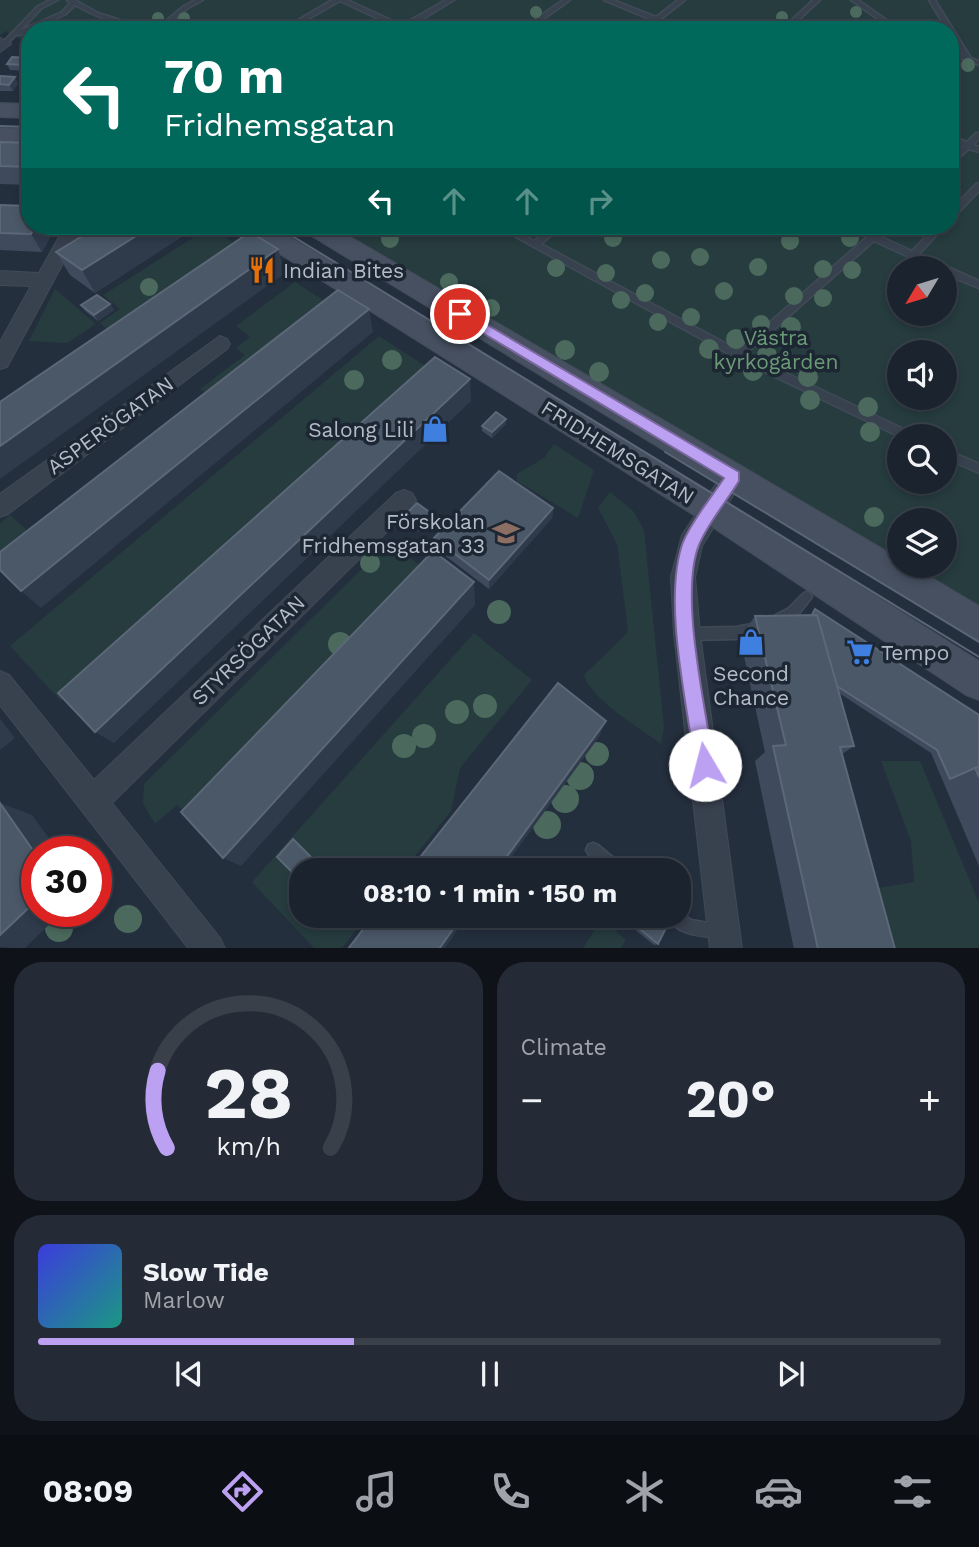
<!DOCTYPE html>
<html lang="en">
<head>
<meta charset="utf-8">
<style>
  :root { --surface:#1b232e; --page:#242b36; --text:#f1f3f6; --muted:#a0a4aa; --line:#39404a; --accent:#bca0f2 }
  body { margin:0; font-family:"Work Sans",sans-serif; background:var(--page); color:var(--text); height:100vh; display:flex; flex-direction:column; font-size:26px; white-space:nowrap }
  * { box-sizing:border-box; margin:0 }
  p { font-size:23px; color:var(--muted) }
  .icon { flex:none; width:38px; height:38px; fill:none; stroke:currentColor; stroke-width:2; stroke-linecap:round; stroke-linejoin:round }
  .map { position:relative; height:948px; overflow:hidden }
  .panel { display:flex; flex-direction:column; gap:14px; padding:14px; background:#0f1319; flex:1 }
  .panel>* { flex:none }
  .guide { position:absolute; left:21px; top:21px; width:938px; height:214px; border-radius:28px; box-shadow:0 4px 10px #0003,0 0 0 2px var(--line); background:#00695c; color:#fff; overflow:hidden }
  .needle { width:46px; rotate:232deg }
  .fabs { position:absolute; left:887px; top:256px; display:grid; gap:14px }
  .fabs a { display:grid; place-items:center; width:70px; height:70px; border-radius:50%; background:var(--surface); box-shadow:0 4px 10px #0003,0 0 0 2px var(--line); font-size:35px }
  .speed { position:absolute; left:21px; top:836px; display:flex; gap:14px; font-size:35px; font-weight:700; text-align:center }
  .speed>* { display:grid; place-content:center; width:91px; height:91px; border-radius:50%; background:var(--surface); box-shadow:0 4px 10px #0003,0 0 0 2px var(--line); line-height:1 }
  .speed .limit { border:10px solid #d22; background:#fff; color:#111 }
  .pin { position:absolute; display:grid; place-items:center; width:60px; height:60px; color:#fff; margin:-30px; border:4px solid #fff; border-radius:50%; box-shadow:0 2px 7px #0007 }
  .me { position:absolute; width:77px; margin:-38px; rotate:352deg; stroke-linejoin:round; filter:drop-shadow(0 0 5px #0008) }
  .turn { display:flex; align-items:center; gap:24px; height:147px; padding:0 28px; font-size:32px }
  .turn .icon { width:91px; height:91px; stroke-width:2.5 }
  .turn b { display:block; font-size:49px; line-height:60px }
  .lanes { display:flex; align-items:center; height:66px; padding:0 28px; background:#0003; justify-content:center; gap:35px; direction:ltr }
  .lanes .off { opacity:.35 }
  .big { font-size:52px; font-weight:700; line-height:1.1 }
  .panel .tile { flex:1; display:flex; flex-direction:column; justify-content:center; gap:10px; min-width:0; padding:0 24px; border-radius:28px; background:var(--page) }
  .panel .dial { align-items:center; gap:0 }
  .dial svg { height:182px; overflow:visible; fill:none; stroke:var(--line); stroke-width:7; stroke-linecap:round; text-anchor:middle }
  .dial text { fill:var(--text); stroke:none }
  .song { display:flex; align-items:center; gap:21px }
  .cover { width:84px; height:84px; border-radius:10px; background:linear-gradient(135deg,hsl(240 70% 55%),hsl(170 70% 35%)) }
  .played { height:7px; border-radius:4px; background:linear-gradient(90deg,var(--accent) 35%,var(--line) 35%) }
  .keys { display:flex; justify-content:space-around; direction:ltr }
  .heat { display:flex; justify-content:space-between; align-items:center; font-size:38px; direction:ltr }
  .panel .tiles { flex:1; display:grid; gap:14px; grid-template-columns:1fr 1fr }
  .tile:last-child { grid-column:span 2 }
  .trip { position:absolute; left:289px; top:858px; width:402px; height:70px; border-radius:28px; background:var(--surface); box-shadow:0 4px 10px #0003,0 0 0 2px var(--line); font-weight:700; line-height:70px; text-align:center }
  .tabs { display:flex; height:112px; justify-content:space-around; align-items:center; background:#0b0e12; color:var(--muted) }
  .tabs .icon { width:49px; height:49px }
  .tabs .current { color:var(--accent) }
  .tabs b { font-size:32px; color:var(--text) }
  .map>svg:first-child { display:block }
  .green { fill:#263c3f; fill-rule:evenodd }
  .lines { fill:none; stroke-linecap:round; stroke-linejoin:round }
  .lane-casing { stroke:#414a57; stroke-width:3 }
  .street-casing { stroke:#414a57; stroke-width:2 }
  .secondary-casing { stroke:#414a57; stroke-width:2 }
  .lane { fill:#38414e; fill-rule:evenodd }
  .street { fill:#38414e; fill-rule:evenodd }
  .secondary { fill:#465061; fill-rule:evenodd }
  .tram { stroke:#5a6575; stroke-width:2 }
  .tree { fill:#4b6a5d }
  .wall { fill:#3f4b5c }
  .shaded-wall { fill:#2f3b4b }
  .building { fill:#4b5868; stroke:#5c6777; stroke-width:2 }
  .route { fill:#bca0f2; stroke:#7a689d; stroke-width:2 }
  .labels { text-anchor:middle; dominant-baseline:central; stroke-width:7; stroke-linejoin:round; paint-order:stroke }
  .poi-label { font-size:21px; fill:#b4bcc9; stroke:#1d2633; text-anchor:start }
  .park-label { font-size:21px; fill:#6b9a76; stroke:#1d2633 }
  .street-label { font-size:21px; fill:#b4bcc9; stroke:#1d2633 }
</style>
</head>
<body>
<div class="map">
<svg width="979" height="949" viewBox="0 0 979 949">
  <rect width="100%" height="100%" fill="#242f3e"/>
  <g class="green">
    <path d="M0,0H979V613L332,226H950V30H30V54L19,47L22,40L6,31L0,35ZM900,268H945V313H900ZM900,352H945V397H900ZM900,436H945V481H900ZM900,520H945V565H900Z"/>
    <path d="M210,227L247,251L119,339L100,323L120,309L103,295Z"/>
    <path d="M295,282L334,307L215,400L200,389L245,355L236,348L250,337L236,326Z"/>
    <path d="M55,289L96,324L67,343L29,341Z"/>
    <path d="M379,336L430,369L61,701L10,646Z"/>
    <path d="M554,444L594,470L578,518L517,481V474L544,458Z"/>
    <path d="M610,492L633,511L644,530L664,728L661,744C640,728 591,700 584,675L628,632L617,544L598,508Z"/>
    <path d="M10,515L37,539L0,568V523Z"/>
    <path d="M389,542L429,572L193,820L177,805L155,824L143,803L144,784Z"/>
    <path d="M474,633L532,680L460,768L451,811L404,870H301V915H368L342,948H314L252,882Z"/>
    <path d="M881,761H920L979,903V948H877L861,891L914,882L911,841Z"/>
    <path d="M602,919L626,940L621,948H583Z"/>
  </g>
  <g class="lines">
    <defs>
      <g id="lane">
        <path d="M50,0H58L42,8L21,30L62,12L70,3L67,0H75L98,13L152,30C126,30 97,17 75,5L66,14L20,35H16L6,45H2V43L38,6Z"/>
        <path d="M195,0H203L188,8L162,30H155L184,6Z"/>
        <path d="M332,0H347L402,25L446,0H454L408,28L410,30H396L398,28L340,1L289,30H281Z"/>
        <path d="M563,0H570L528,30H520Z"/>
        <path d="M604,0H613L656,17L678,0H685L661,19L688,30H678L657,22L647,30H639L652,20Z"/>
        <path d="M813,0H820L788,30H781Z"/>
        <path d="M851,0H858L901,30H893Z"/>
        <path d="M929,0H935L971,58L979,61V65L950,54V50L962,54L950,35V30H947Z"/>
        <path d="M976,133H979V139L973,145L979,147V152L969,149L950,165V158L963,146L950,141V136L967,142Z"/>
        <path d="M979,183V191L953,218L950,219V211L976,184Z"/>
        <path d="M496,226H506L534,241L553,226H562L541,244L738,350L867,237L846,228L845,226H856L872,233L880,226H889L879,236L912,251L936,226H945L919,254L979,281V288L945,274V268H933L874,241L746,354L912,433L913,436L900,437L736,358Z"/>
        <path d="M945,449L979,464V473L945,458Z"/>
        <path d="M806,592L810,593L812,597L798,615L775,627L771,625L769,621C774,614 781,613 789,608C795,603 799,596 806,592Z"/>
        <path d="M757,623L761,625L763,629L761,633L736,639L687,640L683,638L681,634L683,630L687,628L736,627Z"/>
        <path d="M593,843L598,845L622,865L624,870C606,870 595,867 586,850L588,845Z"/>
        <path d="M679,911L691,920L726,926L728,931L726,936L721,938C701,936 676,936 666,915H679Z"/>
      </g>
      <g id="street">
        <path d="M0,38L11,44L0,52Z"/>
        <path d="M65,226H83L7,367L0,369V342L31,286L0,285V271L39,273Z"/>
        <path d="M220,336L227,339L230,344L227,349L8,514L0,517V494Z"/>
        <path d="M734,466L742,469L745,476L702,546L695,577L700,634L742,949H710L674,634L671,577L682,535L726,469Z"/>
        <path d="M404,490L412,493L416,500L412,507L112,803L220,938L225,949H189L0,705V671L9,675L94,780L396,493Z"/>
      </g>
      <g id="secondary">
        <path d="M0,103L30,104V118L0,117Z"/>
        <path d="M0,128L30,129V143L0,142Z"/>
        <path d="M242,226H272L722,499L979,661V700L966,695L700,519L245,232Z"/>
        <path d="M302,226H332L900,559V565H910L979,606V642L305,232Z"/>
      </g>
    </defs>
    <use href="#lane" class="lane-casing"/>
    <use href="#street" class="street-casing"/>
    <use href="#secondary" class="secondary-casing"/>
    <use href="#lane" class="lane"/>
    <use href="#street" class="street"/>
    <use href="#secondary" class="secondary"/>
    <g class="tram">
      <path d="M0,126L30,127"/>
      <path d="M276,226L979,657"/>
      <path d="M665,452L979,642"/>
    </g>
  </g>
  <g class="tree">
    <circle cx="536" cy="12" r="6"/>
    <circle cx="856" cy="12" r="6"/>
    <circle cx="782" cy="17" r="6"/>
    <circle cx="158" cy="18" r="6"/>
    <circle cx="184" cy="18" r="6"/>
    <circle cx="968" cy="65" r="7"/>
    <circle cx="613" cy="238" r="9"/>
    <circle cx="850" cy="238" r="9"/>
    <circle cx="390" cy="239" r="9"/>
    <circle cx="790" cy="241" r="9"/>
    <circle cx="700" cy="257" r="9"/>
    <circle cx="661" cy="260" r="9"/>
    <circle cx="758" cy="267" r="9"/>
    <circle cx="556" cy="268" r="9"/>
    <circle cx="823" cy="269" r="9"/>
    <circle cx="852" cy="270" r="9"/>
    <circle cx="606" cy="273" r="9"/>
    <circle cx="449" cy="282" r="9"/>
    <circle cx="149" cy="287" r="9"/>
    <circle cx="724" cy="291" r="9"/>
    <circle cx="645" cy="293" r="9"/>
    <circle cx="794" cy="296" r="9"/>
    <circle cx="823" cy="298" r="9"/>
    <circle cx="621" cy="300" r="9"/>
    <circle cx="491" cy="308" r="9"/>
    <circle cx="691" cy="317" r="9"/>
    <circle cx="658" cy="322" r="9"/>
    <circle cx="761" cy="324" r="9"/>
    <circle cx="791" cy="327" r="10"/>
    <circle cx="736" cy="339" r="10"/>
    <circle cx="709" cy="349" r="10"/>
    <circle cx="565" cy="350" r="10"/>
    <circle cx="767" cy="355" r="10"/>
    <circle cx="392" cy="360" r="10"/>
    <circle cx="753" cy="371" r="10"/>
    <circle cx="599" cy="372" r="10"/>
    <circle cx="808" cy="377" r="10"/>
    <circle cx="354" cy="380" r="10"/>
    <circle cx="810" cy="400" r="10"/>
    <circle cx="868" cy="407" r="10"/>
    <circle cx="870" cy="432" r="10"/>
    <circle cx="874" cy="517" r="10"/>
    <circle cx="370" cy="563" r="10"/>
    <circle cx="499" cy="612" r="12"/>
    <circle cx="340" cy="644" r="12"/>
    <circle cx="485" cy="706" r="12"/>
    <circle cx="457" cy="712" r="12"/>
    <circle cx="424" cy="736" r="12"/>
    <circle cx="404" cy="746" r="12"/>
    <circle cx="597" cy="754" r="12"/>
    <circle cx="580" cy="776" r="14"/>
    <circle cx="565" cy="799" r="14"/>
    <circle cx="547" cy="825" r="14"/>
    <circle cx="128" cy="919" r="14"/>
    <circle cx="59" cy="928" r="14"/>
  </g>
  <g class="wall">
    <path d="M30,60V68L27,71L10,70L7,64Z"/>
    <path d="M0,76L18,83L13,91H0Z"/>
    <path d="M0,142L30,143V185L0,184Z"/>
    <path d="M0,205L30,226H56L42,252L0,250Z"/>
    <path d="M99,226H198L95,293L70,275L56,252Z"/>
    <path d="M110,304L114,310L98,321L85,311L81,305Z"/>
    <path d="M506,424L492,438L482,431V426Z"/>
    <path d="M553,508L552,518L489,589L435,548L434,538Z"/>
    <path d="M432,514V519L419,532L405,521L404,516Z"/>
    <path d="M815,609L979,715V866L931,753L839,693L854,746L842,754L895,949H794L755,761L765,752L740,638L755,616L811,615Z"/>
    <path d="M617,915H661L658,944L654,945Z"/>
  </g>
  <g class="shaded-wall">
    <path d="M29,58L30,68L27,71L24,65Z"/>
    <path d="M15,77L18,83L13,91L9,85Z"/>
    <path d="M35,226H56L42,252L31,234Z"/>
    <path d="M152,226H198L95,293L82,270Z"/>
    <path d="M278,249L285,273L0,479V446Z"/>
    <path d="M110,304L114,310L98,321L94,315Z"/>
    <path d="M369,309L373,332L41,608L21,591Z"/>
    <path d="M470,379L471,401L114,743L95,732Z"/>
    <path d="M506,419V424L492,438V432Z"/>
    <path d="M553,508L552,518L489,589V580Z"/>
    <path d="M432,514V519L419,532L418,528Z"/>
    <path d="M474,582L475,605L241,866L223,858Z"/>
    <path d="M0,719L15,738L0,750Z"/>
    <path d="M606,721L599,737L502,870H497Z"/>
    <path d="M0,803L32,815L59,852H37V856Z"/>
    <path d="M293,839L315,861L308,870H304Z"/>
    <path d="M37,900V912H62L24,949L0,947V935Z"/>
    <path d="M463,915H468L444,949H439Z"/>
  </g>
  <g class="building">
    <path d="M12,57L29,58L24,65L7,64Z"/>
    <path d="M0,76L15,77L9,85L0,84Z"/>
    <path d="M0,142L30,143V167L0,166Z"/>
    <path d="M0,205L30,206V226H35L31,234L0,233Z"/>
    <path d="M99,226H152L82,270L56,252Z"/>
    <path d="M250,232L278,249L0,446V402Z"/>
    <path d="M338,290L369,309L21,591L0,570V552Z"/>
    <path d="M97,295L110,304L94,315L81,305Z"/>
    <path d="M435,357L470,379L95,732L58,693Z"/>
    <path d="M496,412L506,419L492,432L482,426Z"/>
    <path d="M499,471L553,508L489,580L434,538Z"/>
    <path d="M417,503L432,514L418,528L404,516Z"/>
    <path d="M433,551L474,582L223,858L181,812Z"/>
    <path d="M815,609L979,715V767L975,768L950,779L937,750L837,686L817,615H812Z"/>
    <path d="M817,615L854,746L840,747L895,949H818L773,746L786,745L755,616Z"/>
    <path d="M558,683L606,721L497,870H410Z"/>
    <path d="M979,767V777L975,768Z"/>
    <path d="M0,803L37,856V900L0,935Z"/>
    <path d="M293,839L313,859L304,870H301V873L297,877L277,857Z"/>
    <path d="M374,915H463L439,949H348Z"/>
    <path d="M623,915H661L669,922L658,944Z"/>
  </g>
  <path class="route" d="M460,309L739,472V481C727,501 708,523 699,545C679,595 706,709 714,765L712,772L705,775L698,772L695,765C687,704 662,599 683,542C692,520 711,498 724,478L456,317V310Z"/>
  <defs>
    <symbol id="restaurant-bare" viewBox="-9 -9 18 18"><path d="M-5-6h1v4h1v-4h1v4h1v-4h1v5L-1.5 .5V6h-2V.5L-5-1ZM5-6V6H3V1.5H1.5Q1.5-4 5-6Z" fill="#e8710a" stroke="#1d2633" stroke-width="2.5" paint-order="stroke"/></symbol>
    <symbol id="shop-bare" viewBox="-9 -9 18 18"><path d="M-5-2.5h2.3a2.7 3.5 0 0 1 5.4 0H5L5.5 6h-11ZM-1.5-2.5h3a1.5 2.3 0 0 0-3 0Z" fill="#3f7fe0" stroke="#1d2633" stroke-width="2.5" paint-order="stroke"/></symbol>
    <symbol id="school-bare" viewBox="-9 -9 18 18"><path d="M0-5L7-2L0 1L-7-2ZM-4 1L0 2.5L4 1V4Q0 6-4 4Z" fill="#8d6e63" stroke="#1d2633" stroke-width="2.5" paint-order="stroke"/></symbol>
    <symbol id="supermarket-bare" viewBox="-9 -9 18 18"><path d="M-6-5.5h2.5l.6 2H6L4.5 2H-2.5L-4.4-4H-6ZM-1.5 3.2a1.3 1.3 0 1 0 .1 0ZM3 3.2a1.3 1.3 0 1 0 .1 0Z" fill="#3f7fe0" stroke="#1d2633" stroke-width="2.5" paint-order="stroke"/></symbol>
  </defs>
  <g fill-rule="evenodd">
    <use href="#restaurant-bare" x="243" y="251" width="38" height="38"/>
    <use href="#shop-bare" x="416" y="410" width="38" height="38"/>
    <use href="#school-bare" x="487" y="514" width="38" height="38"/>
    <use href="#shop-bare" x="732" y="623" width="38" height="38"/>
    <use href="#supermarket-bare" x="841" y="633" width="38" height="38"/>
  </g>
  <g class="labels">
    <g class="poi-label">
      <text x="283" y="270">Indian Bites</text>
      <text x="414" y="429" text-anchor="end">Salong Lili</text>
      <text x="485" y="521" text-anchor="end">Förskolan<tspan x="485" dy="24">Fridhemsgatan 33</tspan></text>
      <text x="881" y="652">Tempo</text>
      <text x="751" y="673" text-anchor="middle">Second<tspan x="751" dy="24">Chance</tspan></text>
    </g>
    <g class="park-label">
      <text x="776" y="337">Västra<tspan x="776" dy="24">kyrkogården</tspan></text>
    </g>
    <g class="street-label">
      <text transform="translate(110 425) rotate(-36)">ASPERÖGATAN</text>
      <text transform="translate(618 452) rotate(32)">FRIDHEMSGATAN</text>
      <text transform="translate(248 650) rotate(-44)">STYRSÖGATAN</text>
    </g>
  </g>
</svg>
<div class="fabs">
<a><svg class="needle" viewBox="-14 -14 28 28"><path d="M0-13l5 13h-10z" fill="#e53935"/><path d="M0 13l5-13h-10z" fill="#a0a4aa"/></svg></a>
<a><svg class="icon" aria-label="sound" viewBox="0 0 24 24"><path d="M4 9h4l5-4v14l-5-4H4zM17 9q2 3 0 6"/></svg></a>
<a><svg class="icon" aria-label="search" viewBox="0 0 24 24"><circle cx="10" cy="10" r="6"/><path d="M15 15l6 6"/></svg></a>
<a><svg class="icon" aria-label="layers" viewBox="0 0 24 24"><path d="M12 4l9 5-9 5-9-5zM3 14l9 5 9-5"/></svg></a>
</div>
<div class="speed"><div class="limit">30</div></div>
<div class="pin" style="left:460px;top:314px;background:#d93025"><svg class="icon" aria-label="arrive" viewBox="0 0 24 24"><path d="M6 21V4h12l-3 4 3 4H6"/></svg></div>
<svg class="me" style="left:705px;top:765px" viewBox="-20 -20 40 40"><circle r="19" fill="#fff"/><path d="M0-13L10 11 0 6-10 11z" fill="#bca0f2"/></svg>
<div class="trip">08:10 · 1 min · 150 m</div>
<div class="guide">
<div class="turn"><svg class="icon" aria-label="left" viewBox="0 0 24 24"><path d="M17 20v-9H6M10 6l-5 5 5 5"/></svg><div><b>70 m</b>Fridhemsgatan</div></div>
<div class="lanes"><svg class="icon" aria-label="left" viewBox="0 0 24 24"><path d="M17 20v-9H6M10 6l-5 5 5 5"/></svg><svg class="icon off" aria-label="ahead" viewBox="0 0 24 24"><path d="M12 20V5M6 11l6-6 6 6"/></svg><svg class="icon off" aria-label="ahead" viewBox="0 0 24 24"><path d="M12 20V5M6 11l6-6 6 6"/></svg><svg class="icon off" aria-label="right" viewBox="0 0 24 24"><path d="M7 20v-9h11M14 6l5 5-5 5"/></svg></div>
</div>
</div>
<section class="panel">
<div class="tiles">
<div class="tile dial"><svg viewBox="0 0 100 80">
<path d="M14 69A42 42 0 1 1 86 69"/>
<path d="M14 69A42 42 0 0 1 10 35" stroke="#bca0f2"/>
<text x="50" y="56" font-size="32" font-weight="700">28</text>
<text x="50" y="72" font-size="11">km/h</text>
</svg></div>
<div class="tile"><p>Climate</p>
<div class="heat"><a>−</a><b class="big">20°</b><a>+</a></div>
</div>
<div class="tile">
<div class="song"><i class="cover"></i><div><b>Slow Tide</b><p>Marlow</p></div></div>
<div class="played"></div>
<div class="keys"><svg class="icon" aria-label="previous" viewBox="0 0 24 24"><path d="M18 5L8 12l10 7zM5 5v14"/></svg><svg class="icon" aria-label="pause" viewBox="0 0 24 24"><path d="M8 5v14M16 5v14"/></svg><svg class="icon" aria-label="next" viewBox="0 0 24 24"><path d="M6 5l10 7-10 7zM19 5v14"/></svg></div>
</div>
</div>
</section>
<nav class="tabs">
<b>08:09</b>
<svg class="icon current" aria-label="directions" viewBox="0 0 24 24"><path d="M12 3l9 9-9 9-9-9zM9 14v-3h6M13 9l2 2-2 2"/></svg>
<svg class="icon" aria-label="music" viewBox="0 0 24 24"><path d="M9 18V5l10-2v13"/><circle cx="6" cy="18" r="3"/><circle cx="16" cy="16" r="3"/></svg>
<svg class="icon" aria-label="phone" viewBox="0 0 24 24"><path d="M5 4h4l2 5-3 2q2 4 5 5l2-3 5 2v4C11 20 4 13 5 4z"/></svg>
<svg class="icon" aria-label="climate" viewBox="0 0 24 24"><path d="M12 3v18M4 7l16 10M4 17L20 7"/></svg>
<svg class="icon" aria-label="car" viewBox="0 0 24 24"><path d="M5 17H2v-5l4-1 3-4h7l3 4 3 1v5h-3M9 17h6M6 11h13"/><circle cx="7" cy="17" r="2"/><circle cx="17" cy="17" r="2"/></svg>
<svg class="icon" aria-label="filters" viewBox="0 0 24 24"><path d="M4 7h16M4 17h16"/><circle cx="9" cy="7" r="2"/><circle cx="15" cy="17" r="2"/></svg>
</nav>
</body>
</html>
